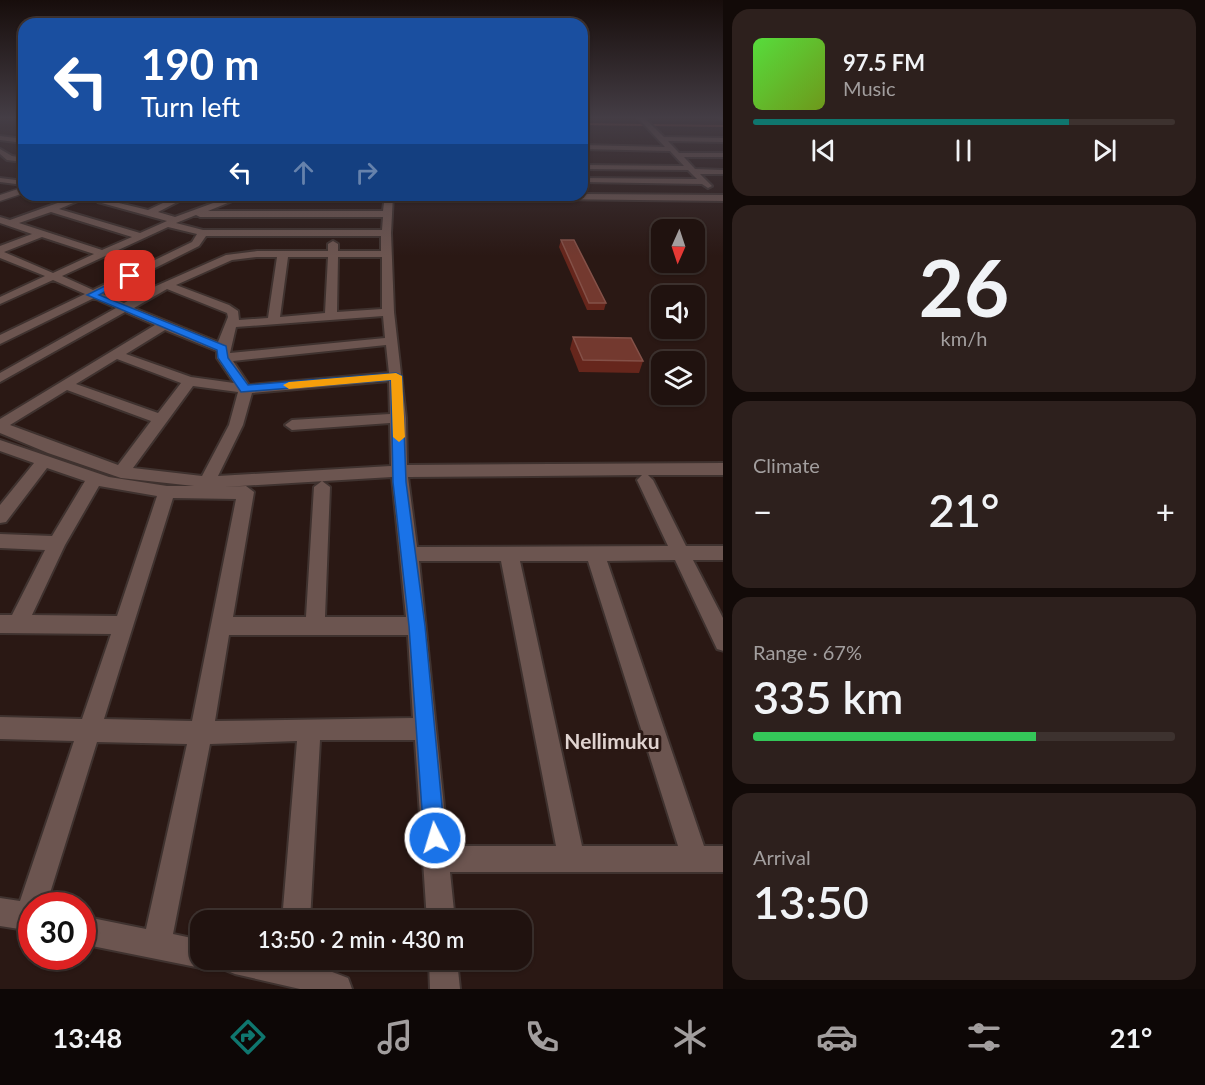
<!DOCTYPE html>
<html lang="en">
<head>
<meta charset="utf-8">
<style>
  :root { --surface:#20120f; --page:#2d201d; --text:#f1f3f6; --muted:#a29e9e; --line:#3d322f; --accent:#0f766e }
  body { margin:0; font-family:Lato,sans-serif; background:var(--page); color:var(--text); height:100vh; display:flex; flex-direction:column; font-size:22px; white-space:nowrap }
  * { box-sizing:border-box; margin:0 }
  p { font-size:20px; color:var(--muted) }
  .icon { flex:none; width:33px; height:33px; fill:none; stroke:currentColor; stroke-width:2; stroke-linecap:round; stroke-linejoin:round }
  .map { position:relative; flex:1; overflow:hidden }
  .side { display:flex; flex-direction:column; gap:9px; padding:9px; background:#120a08; width:482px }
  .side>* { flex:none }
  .hud { position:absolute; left:18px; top:18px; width:570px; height:183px; border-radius:18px; box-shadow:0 2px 4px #0004,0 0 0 2px var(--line); background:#1a4fa0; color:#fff; overflow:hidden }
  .needle { width:39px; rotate:183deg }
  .tools { position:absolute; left:651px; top:219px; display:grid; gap:12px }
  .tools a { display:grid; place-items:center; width:54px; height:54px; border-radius:12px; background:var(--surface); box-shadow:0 2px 4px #0004,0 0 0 2px var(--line); font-size:30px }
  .speed { position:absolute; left:18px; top:892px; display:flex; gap:12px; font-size:30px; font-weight:700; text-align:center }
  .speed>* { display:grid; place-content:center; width:78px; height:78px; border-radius:50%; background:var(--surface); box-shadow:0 2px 4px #0004,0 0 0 2px var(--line); line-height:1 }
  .speed .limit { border:9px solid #d22; background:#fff; color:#111 }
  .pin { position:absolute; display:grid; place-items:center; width:51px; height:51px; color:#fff; margin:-26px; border-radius:12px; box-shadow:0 3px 9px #0006 }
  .me { position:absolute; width:66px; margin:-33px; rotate:355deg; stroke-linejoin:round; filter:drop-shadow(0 0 4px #0008) }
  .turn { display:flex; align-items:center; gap:21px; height:126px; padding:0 24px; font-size:27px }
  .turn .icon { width:78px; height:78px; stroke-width:2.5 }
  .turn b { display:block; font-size:42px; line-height:51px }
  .lanes { display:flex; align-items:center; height:57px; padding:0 24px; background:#0003; justify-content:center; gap:30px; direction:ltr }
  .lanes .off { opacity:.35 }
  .big { font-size:45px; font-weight:600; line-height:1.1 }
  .side .tile { flex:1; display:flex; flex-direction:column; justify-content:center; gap:9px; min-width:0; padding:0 21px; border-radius:18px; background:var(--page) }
  .side .dial { align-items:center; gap:0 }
  .dial b { font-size:78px; line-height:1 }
  .song { display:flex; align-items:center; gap:18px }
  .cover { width:72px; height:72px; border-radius:9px; background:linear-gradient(135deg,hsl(110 70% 55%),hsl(80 70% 35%)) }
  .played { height:6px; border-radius:3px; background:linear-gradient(90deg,var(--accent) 75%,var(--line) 75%) }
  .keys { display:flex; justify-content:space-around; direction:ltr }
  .heat { display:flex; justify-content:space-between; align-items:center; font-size:33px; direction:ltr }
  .charge { height:9px; border-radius:4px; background:linear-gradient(90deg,#34c759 67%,var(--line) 0) }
  .trip { position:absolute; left:190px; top:910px; width:342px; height:60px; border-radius:18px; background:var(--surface); box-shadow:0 2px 4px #0004,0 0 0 2px var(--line); font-weight:600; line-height:60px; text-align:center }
  .tabs { display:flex; height:96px; justify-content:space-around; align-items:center; background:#0d0706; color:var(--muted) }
  .tabs .icon { width:42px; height:42px }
  .tabs .current { color:var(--accent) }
  .tabs b { font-size:27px; color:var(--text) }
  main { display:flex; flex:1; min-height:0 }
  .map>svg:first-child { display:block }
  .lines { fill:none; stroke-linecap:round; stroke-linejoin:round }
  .stream { stroke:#884033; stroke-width:2 }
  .minor-casing { stroke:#3f322f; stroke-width:4 }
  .tertiary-casing { stroke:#3f322f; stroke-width:3 }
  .minor { fill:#6c5550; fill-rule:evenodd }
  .tertiary { fill:#6c5550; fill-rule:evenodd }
  .wall { fill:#66261c }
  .building { fill:#73392f; stroke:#845148; stroke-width:1.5 }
  .route { fill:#1a73e8; stroke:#114b97; stroke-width:1.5 }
  .slow { fill:#f59e0b }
  .labels { text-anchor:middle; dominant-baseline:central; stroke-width:6; stroke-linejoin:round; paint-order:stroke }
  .near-neighbourhood-label { font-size:21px; font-weight:bold; fill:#e0d3d0; stroke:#2a1814 }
</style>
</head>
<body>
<main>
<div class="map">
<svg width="724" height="989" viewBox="0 0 724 989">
  <rect width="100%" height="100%" fill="#2a1814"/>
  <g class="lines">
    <g class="stream">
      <path d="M582,124L643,125"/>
      <path d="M653,125L724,126"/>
    </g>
    <defs>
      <g id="minor">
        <path d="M638,118H644L664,137L724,138V142L668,141L679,153H724V157H684L695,169L724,170V174H700L712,186L708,188L702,184L582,182V178L697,179L688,170L582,169V165L684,166L670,151L582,149V145L665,147Z"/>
        <path d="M720,118H724V120L721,119Z"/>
        <path d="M0,136L24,139V143L0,140Z"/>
        <path d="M0,149L12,156L24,158V162L7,160L0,154Z"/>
        <path d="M0,178L24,181V185L0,182Z"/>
        <path d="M582,194L724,195V201L477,198L473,195Z"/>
        <path d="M80,195H92L59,209L140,233L167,221L98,202V198L148,210L180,195H191L158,212L175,217L235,195H247L208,211H383L385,195H393L391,233L394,312L406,418L407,465L724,463V475H648L653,480L686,546H724V560H693L724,620V651L717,649L675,560L607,561L704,846H724V872H450L455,921H427L415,740H320L310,921H282L297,741L210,744L173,934L201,940V960H213L211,964L201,968L82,944V916L146,929L187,744L97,742L46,906H32V931L0,926V898L20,901L74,741L0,739V717L82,719L111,634L0,633V615H12L45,550L0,548V534L52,536L85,481L47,468L6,522L0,523V505L34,463L0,451V440L109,477L167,486H194L121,478L48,453L0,433V419L155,325L125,312L0,382V373L116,308L94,298L0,344V335L85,294L53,280L0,304V297L45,276L0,258V246L32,234L0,223V217L10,220ZM51,212L132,237L102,250L19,223ZM196,215L200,217H383L382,230H203L176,223ZM168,227L197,234L192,242L93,290L62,276ZM206,236H381V251H338V244L333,241L328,244V251H257L226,255L156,286L124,303L103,294L199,246ZM42,237L94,254L53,273L4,252ZM257,257H277L268,318L239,320L238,311L229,305L176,285L232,260ZM288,257H328L325,313L280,317ZM338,257H382V309L337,312ZM167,289L227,313L228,317L218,342L134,308ZM383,316L385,338L230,353L236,327ZM165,330L217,351V358L234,383L191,377L126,354ZM386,345L389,373L249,385L233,361ZM117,359L181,383L158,413L76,384ZM389,381L390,414L292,420L285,425L292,430L390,423L391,466L218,476L243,425L252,393ZM193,386L238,392L229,425L202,476L133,468ZM67,390L151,421L118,465L10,425ZM642,475L637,480L668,546L417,547L408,477ZM392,477L406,617H325L330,487L322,481L314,487L306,617H233L254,492L246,486L224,487ZM99,486L157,496L117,616L32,615L65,545ZM173,498L236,499L192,721L104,719ZM419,561H501L556,846H448ZM520,561H588L678,846H582ZM229,635H408L413,718L215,721Z"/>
        <path d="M221,960H301L348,978L352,989H300L235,974L225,970Z"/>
        <path d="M429,960H457L460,989H430Z"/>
      </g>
      <path id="tertiary" d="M24,187V193L0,201V195Z"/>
    </defs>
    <use href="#minor" class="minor-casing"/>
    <use href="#tertiary" class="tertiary-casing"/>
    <use href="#minor" class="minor"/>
    <use href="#tertiary" class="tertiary"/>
  </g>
  <g class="wall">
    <path d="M561,240L606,303L604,310H587L559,247Z"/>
    <path d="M573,337L643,361L639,373L579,372L570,349Z"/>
  </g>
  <g class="building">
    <path d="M561,240H574L606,303H589Z"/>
    <path d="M573,337L631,338L643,361L583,360Z"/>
  </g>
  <linearGradient id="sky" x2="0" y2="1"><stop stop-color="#170d0b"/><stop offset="0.46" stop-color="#443d45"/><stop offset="1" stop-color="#443d45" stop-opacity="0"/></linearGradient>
  <rect width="724" height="256" fill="url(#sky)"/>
  <path class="route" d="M127,275L134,276L99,295L226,346L228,358L248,385L396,373L402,376L406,482L425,626L445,838L442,845L435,848L427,845L424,838L409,626L393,482L391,380L241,392L218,358L217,350L87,295Z"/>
  <path class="slow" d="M396,373L402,376L405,437L399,442L393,437L391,380L289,389L283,385L289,382Z"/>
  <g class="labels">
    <g class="near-neighbourhood-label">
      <text x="612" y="740">Nellimuku</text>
    </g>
  </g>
</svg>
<div class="tools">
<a><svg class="needle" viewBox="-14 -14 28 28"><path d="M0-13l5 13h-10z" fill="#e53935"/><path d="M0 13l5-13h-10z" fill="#a29e9e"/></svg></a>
<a><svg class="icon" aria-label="sound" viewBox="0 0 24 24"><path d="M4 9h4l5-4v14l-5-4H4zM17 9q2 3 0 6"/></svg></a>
<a><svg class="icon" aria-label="layers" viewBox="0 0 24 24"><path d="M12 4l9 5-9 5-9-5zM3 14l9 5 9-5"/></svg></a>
</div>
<div class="speed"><div class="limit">30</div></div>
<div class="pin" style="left:130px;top:276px;background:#d93025"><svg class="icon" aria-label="arrive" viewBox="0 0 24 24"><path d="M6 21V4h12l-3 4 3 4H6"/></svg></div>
<svg class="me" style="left:435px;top:838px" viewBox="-20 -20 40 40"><circle r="17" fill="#1a73e8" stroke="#fff" stroke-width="3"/><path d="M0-11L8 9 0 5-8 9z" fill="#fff"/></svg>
<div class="trip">13:50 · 2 min · 430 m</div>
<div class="hud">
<div class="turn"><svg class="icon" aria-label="left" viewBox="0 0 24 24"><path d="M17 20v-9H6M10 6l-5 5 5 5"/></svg><div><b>190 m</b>Turn left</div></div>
<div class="lanes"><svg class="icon" aria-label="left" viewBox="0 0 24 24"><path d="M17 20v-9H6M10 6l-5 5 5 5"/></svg><svg class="icon off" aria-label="ahead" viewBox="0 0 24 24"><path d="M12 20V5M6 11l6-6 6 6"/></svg><svg class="icon off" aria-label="right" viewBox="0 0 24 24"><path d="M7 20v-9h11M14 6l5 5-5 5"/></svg></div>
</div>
</div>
<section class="side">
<div class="tile">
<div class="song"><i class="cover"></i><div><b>97.5 FM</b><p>Music</p></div></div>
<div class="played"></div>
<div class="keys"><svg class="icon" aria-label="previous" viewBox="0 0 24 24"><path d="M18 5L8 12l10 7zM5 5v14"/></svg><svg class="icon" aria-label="pause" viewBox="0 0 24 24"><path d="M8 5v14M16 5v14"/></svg><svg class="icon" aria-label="next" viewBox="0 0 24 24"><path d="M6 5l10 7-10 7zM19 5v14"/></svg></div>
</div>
<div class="tile dial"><b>26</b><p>km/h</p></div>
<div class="tile"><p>Climate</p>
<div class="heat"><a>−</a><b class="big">21°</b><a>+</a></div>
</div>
<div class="tile"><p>Range · 67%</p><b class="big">335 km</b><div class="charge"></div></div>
<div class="tile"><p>Arrival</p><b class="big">13:50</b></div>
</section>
</main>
<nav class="tabs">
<b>13:48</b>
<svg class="icon current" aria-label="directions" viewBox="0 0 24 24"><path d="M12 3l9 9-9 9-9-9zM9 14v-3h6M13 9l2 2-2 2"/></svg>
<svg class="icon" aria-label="music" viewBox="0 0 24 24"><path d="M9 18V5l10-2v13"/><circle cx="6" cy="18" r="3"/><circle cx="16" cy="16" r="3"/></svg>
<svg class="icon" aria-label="phone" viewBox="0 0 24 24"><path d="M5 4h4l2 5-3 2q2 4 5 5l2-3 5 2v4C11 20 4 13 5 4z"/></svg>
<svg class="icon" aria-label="climate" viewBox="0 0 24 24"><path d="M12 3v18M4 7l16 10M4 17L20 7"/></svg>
<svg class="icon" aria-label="car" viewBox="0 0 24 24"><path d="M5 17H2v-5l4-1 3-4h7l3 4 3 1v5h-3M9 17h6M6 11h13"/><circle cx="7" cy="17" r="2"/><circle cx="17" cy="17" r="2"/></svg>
<svg class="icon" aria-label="filters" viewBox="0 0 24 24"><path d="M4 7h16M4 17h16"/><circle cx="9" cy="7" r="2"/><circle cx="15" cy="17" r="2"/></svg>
<b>21°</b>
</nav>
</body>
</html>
